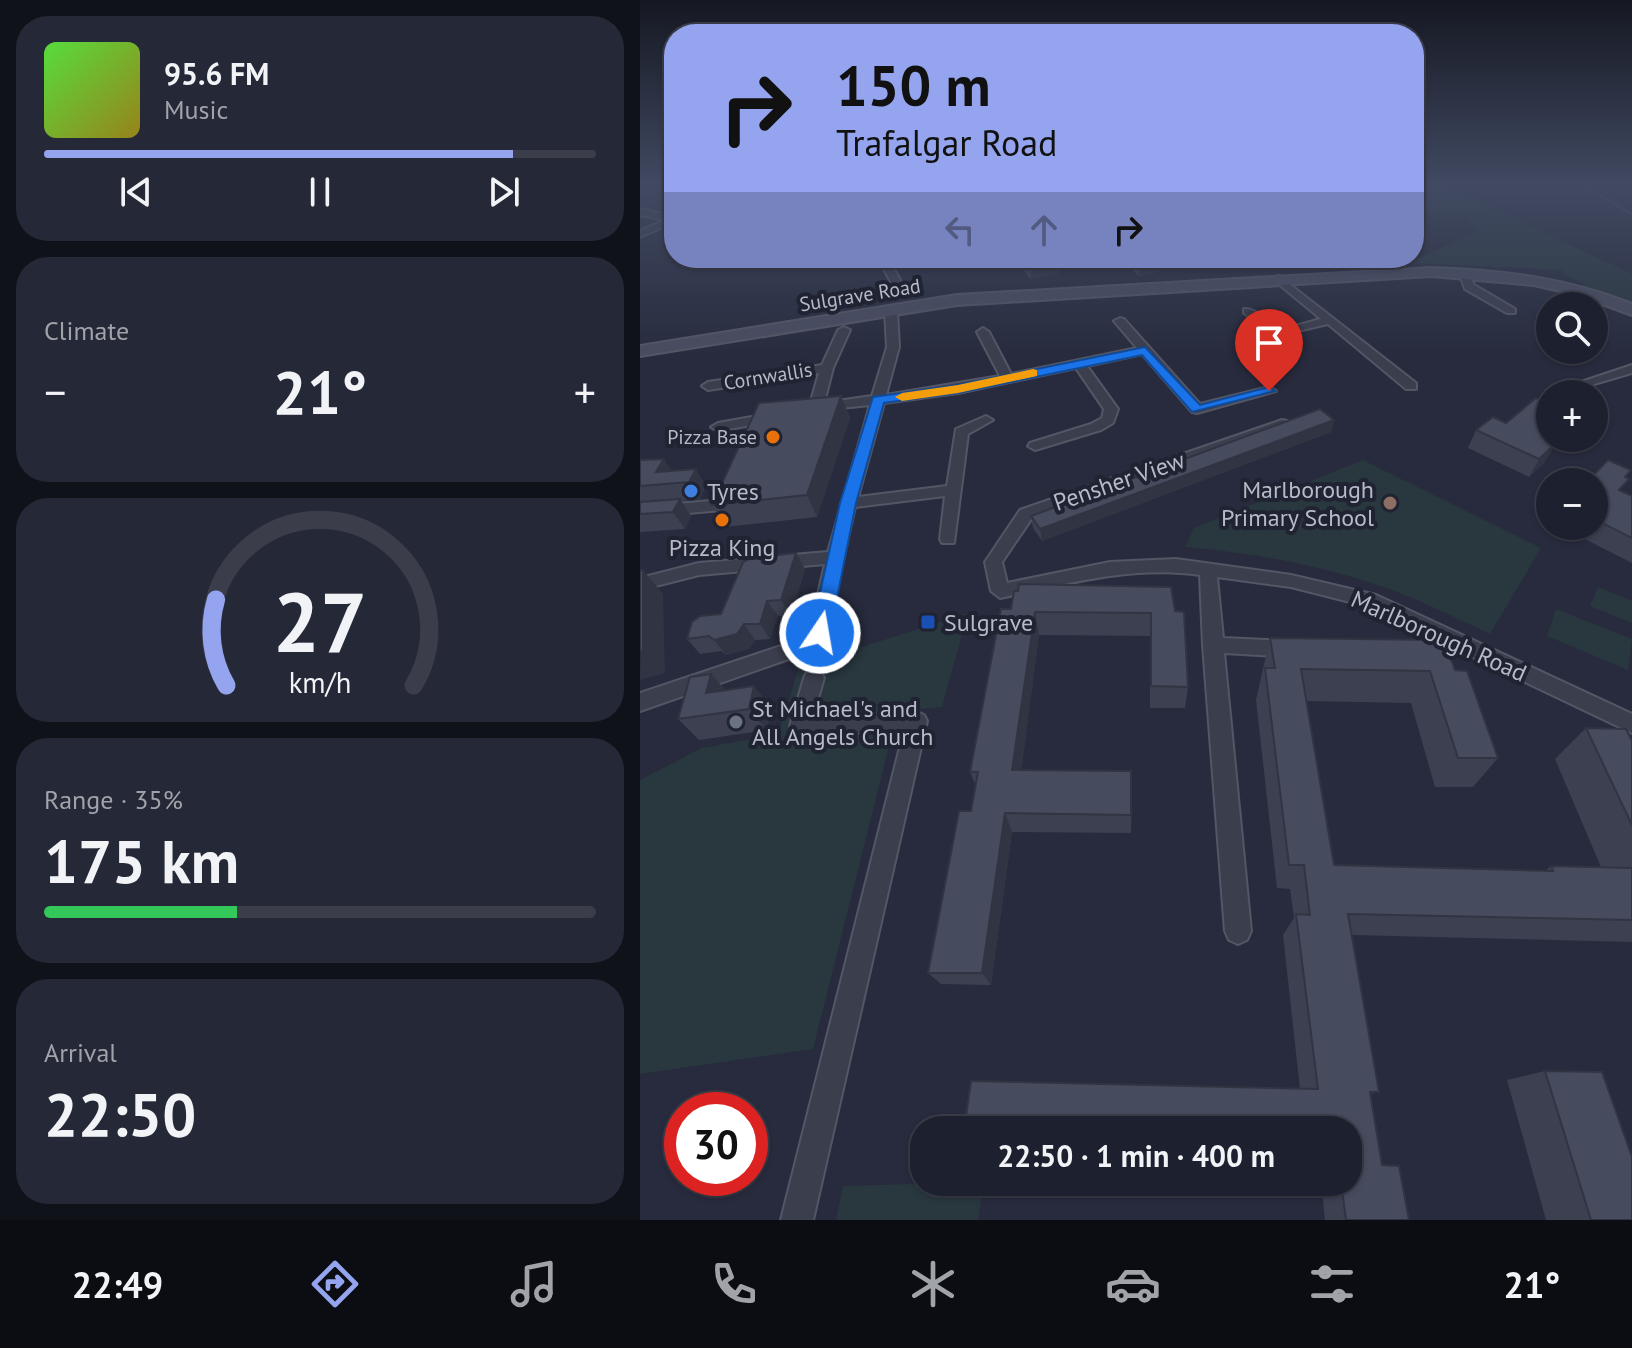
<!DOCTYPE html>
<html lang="en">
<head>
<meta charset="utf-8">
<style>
  :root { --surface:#1d202e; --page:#252836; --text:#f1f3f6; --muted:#a0a3aa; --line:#3b3e4a; --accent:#95a4ee }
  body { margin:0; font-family:"PT Sans",sans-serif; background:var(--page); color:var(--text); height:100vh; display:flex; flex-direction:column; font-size:30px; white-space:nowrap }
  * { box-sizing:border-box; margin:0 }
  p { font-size:26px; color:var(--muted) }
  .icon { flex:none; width:44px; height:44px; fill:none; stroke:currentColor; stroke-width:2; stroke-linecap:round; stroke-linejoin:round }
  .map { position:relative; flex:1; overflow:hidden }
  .side { display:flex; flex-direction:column; gap:16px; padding:16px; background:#101219; width:640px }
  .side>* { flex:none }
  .top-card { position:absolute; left:24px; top:24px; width:760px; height:244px; border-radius:32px; box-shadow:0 2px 6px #0004,0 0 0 2px var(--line); background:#95a4ee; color:#111; overflow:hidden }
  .buttons { position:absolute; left:896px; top:292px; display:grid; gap:16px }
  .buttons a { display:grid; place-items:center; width:72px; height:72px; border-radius:50%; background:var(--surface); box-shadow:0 2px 6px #0004,0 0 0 2px var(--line); font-size:40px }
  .speed { position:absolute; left:24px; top:1092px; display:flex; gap:16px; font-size:40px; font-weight:700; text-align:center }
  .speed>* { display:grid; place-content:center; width:104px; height:104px; border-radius:50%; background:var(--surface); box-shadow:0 2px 6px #0004,0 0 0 2px var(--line); line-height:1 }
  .speed .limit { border:12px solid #d22; background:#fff; color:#111 }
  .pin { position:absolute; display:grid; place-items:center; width:68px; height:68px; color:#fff; margin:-82px -34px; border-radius:50% 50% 50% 0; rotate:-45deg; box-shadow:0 0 8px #0007 }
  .pin .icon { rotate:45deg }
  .me { position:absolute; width:88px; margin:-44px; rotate:12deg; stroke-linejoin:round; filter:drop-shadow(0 0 6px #0008) }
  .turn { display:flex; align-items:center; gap:28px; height:168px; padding:0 40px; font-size:36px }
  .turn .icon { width:104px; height:104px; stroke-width:2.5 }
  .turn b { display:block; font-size:56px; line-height:68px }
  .lanes { display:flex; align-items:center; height:76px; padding:0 40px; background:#0003; justify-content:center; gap:40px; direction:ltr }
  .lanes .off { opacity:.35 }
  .big { font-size:60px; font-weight:700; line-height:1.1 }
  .side .card { flex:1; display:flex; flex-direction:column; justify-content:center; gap:12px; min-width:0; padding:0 28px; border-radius:32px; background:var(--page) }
  .side .dial { align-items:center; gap:0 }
  .dial svg { height:208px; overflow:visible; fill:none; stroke:var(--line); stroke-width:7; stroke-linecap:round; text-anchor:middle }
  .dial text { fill:var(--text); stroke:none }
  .song { display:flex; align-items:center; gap:24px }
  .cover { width:96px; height:96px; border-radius:12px; background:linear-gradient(135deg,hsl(110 70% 55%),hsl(50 70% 35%)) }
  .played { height:8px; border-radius:4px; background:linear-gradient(90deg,var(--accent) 85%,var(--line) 85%) }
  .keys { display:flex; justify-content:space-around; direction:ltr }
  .heat { display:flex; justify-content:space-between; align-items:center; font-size:44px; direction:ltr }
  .charge { height:12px; border-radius:6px; background:linear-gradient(90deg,#34c759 35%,var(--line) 0) }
  .trip { position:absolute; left:270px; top:1116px; width:452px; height:80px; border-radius:32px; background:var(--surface); box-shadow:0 2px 6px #0004,0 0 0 2px var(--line); font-weight:700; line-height:80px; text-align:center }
  .tab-bar { display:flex; height:128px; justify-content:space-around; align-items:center; background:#0c0d12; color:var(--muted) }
  .tab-bar .icon { width:56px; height:56px }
  .tab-bar .active { color:var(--accent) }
  .tab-bar b { font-size:36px; color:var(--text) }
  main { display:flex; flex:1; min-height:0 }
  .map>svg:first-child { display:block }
  .green { fill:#29373e }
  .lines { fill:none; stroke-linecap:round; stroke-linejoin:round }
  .stream { stroke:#3e4664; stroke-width:3 }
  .street-casing { stroke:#535665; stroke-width:4 }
  .secondary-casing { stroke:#535665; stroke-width:4 }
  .street { fill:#3b3e4d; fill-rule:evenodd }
  .secondary { fill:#494c5f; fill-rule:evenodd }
  .wall { fill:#3c4051 }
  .shaded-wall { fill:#313442 }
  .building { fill:#464b5e; stroke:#313442; stroke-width:2 }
  .route { fill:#1a73e8; stroke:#114b97; stroke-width:2 }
  .slow { fill:#f59e0b }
  .food-dot { fill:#e8710a; stroke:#202332; stroke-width:3 }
  .shop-dot { fill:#3f7fe0; stroke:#202332; stroke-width:3 }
  .education-dot { fill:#8d6e63; stroke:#202332; stroke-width:3 }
  .transit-dot { fill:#1a4fb4; stroke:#202332; stroke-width:3 }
  .worship-dot { fill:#6b7280; stroke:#202332; stroke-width:3 }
  .labels { text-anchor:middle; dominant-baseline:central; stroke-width:8; stroke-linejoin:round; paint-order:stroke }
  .far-street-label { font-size:20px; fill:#b7bac8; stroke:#202332 }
  .far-poi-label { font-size:20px; fill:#b7bac8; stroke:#202332; text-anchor:end }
  .street-label { font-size:24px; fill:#b7bac8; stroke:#202332 }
  .poi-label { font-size:24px; fill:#b7bac8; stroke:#202332; text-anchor:start }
</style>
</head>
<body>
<main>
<section class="side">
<div class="card">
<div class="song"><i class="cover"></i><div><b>95.6 FM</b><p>Music</p></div></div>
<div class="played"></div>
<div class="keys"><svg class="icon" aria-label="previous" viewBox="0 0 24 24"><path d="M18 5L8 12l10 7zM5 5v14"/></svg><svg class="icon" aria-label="pause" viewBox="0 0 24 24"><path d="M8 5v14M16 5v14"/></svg><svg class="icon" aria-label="next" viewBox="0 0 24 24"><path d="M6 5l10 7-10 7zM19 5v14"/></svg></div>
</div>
<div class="card"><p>Climate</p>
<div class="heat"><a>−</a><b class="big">21°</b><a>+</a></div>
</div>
<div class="card dial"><svg viewBox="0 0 100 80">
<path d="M14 69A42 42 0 1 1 86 69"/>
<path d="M14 69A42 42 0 0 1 10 36" stroke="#95a4ee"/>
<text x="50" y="56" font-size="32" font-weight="700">27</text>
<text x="50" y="72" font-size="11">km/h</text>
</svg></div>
<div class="card"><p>Range · 35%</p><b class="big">175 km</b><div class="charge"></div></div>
<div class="card"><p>Arrival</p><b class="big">22:50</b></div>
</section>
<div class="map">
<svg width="992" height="1220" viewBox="0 0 992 1220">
  <rect width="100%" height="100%" fill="#272b3d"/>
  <g class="green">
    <path d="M774,185H803L992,274V308L923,274V270L769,263L838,231L820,212L798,218L774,203Z"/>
    <path d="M723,460L901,548L850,634C817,619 783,601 749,589C683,566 615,553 545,547L554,528Z"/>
    <path d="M958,587L992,601V623L950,606Z"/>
    <path d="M916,609L992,639L988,670L907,636Z"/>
    <path d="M328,613L302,707L258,711L173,1049L0,1074V780L62,748L138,734L159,667Z"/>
    <path d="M344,1182L338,1220H196L203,1186Z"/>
  </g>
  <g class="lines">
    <path class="stream" d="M942,185L992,214"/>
    <defs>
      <g id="street">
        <path d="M0,209L34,216V222L0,237V231L25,220L0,215Z"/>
        <path d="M238,258H248L267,293L266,295H258Z"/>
        <path d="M301,258H311L317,266L308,268Z"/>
        <path d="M420,258H431L438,265L429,267Z"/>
        <path d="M819,271H827L834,285L875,309V313H867L825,289Z"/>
        <path d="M639,276L776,383V389H766L688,324C647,333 639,341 604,313V309C617,308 622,320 633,325C647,331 667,322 681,319L635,281V277Z"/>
        <path d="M251,308L257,311L259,347L246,395L360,376L337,332L343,328L349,332L371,374L497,348L474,321L480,318L484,319L560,404L629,387L636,391L557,413L552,412L502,354L447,366L478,409L473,423L461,430L395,450L388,446L390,443L451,424L462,418L464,409L436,368L318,393L244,403L218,497L307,486L316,429L346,416L353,420L328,434L314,543H302L300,539L305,496L215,507L183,647L0,711V693L168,637L185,564L59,575L0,590V578L59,563L188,552L230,405L171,411L169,408L179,373L68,390L62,386L68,382L182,365L198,330L204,327L210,330L193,368L184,403L232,396L247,347L245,311Z"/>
        <path d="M992,365V373L944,387L938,383Z"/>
        <path d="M134,413L141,417L139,420L78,431L71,427L78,423Z"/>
        <path d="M642,420L647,421V427L392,518L362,562L367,583L470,562L536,559L651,575L736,595L992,714V733L726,606L651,587L577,577L583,638L652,641L659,644L661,649L659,654L652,657L584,653L611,931L607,940L598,944L589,940L585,931L563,645L560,575C492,565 426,584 360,598L351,591L345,562L380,510Z"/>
        <path d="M84,483L92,488L82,510L25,515L17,510L25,505L70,501L79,485Z"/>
        <path d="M174,670L181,672L184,678L173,716L277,712L284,715L287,721L173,1220H141L264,731L160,735L153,732L150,726L164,678L167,672Z"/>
      </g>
      <path id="secondary" d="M791,268C860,270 927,278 992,304V315L938,295L894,285L791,276L317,305L0,356V346L317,295Z"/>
    </defs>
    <use href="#street" class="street-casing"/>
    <use href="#secondary" class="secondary-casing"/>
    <use href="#street" class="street"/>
    <use href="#secondary" class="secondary"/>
  </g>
  <g class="wall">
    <path d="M374,258H419L420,273L391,279L375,262Z"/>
    <path d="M478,258H525V270L499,276Z"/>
    <path d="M201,396L210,418L177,517L85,527L72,505Z"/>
    <path d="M694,420L691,432L402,541L393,528L391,516Z"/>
    <path d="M836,430L915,445L904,463L889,477L828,448Z"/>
    <path d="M24,459L31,471L66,486L60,499L41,501L51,516L45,529L0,532V460Z"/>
    <path d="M968,460L991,470L986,477L980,491L992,496V563L919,526H954V482H948Z"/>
    <path d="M165,569L151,616H138L130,639L115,640L109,649L86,655L81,651L60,654L47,639L81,614Z"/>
    <path d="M531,587L548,687L545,708H510V636L399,635L381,770L492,791L491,833L372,832L351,985L301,984L288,973L331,811L336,786L330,772L371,609Z"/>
    <path d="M630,638L803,649L858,758L833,787H795L771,703L666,701L694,865L905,871L911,866L961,867L915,759L946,728L992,741V942L712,935L739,1092L730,1094L742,1165L769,1220H685L681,1182H708L660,1089L643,935L654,918L650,889L637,888L616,700Z"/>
    <path d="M71,674L85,690L114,686L131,708L127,730L59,740L38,719Z"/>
    <path d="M905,1071L992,1220H906L867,1080Z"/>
  </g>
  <g class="shaded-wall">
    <path d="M413,258H419L420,273L391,279L390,263Z"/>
    <path d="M499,258H525V270L499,276Z"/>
    <path d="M201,396L210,418L177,517L167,495Z"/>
    <path d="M694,420L691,432L402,541L400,529Z"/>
    <path d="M913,438H922L915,445L904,463L889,477L909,442Z"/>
    <path d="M24,459L35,475L16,472Z"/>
    <path d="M56,469L66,486L60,499L49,482Z"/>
    <path d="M40,499L51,516L45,529L33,512Z"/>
    <path d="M156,553L165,569L151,616L141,600Z"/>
    <path d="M3,570L23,594L25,673L0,680Z"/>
    <path d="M127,601L138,616L130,639L120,624Z"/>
    <path d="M395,612L399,635L379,790L372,770Z"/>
    <path d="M104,624L115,640L109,649L86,655L74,640Z"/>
    <path d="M71,674L90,696L66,693Z"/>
    <path d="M114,686L131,708L127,730L109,709Z"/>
    <path d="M365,813L372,832L351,985L342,973Z"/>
  </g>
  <g class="building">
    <path d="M385,258H413L390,263Z"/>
    <path d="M201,396L167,495L72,505L119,403Z"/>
    <path d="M896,398L910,403V438H913L909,442L915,444L899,459L836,430L853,417L866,423Z"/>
    <path d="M680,409L694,420L400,529L391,516Z"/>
    <path d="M24,459L16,472L56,469L49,482L0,486V460Z"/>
    <path d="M968,460L991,470L985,477L989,479L979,490L992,496V538L954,519V482L949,480Z"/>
    <path d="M40,499L33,512L0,514V502Z"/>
    <path d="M156,553L141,600L127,601L120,624H104L97,634L74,640L69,636L47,639L52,622L60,616L81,614L103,562L111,558Z"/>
    <path d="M3,570V651H0V571Z"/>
    <path d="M379,584L531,587L535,611L544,612L548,687L511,686V613L395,612L372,770L491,771V815L365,813L342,973H288L319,811H331L338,772H330L361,609H371L374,591H378Z"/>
    <path d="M630,638L800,640L803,649H807L815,670L827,671L858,758H818L790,671L661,669L694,865L913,871L911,866L992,868V920L708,914L739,1092H730L742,1165L759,1166L769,1220H706L701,1182H708V1130H324L331,1081L678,1089L656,914L670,915L664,865H649L625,668H635Z"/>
    <path d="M71,674L66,693L114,686L109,709L38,719L50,677Z"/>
    <path d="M946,728L986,729L992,741V825Z"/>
    <path d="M905,1071L962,1072L992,1157V1220H951Z"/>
  </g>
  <linearGradient id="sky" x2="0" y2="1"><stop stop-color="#151822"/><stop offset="0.52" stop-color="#414a62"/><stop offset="1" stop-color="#414a62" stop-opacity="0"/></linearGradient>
  <rect width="992" height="356" fill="url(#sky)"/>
  <path class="route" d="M505,347L560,405L629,387L635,391L552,412L502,355L318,393L244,403L216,503L190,633L187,638H174L171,633L200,503L233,397L318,385Z"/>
  <path class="slow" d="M393,369L397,370V376L318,393L262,401L255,397L262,393L318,385Z"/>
  <g class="food-dot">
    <circle cx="133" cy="437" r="8"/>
    <circle cx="82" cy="520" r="8"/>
  </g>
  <circle class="shop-dot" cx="51" cy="491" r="8"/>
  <circle class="education-dot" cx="750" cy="503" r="8"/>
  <rect class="transit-dot" x="280" y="614" width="16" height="16" rx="4"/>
  <circle class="worship-dot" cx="96" cy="722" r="8"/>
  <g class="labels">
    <g class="far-street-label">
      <text transform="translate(220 295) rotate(-9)">Sulgrave Road</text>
      <text transform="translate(128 376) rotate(-9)">Cornwallis</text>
    </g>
    <g class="far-poi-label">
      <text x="117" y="437">Pizza Base</text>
    </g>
    <g class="street-label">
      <text transform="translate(479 481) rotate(-19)">Pensher View</text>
      <text transform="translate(799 636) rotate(24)">Marlborough Road</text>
    </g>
    <g class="poi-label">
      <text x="734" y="489" text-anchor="end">Marlborough<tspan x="734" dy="28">Primary School</tspan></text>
      <text x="67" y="491">Tyres</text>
      <text x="82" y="547" text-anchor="middle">Pizza King</text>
      <text x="304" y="622">Sulgrave</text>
      <text x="112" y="708">St Michael's and<tspan x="112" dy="28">All Angels Church</tspan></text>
    </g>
  </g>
</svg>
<div class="buttons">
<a><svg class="icon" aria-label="search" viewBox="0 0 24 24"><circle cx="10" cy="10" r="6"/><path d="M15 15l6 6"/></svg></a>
<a>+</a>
<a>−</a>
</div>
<div class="speed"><div class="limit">30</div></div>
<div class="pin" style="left:629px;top:391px;background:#d93025"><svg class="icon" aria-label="arrive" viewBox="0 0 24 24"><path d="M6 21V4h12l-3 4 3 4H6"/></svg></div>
<svg class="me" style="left:180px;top:633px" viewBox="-20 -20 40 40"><circle r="17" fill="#1a73e8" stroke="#fff" stroke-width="3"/><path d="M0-11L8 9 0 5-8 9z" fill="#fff"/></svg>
<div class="trip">22:50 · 1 min · 400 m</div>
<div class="top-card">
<div class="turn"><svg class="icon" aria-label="right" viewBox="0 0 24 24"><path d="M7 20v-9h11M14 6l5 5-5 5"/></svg><div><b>150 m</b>Trafalgar Road</div></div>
<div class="lanes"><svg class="icon off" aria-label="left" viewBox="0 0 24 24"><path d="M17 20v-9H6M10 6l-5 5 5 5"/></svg><svg class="icon off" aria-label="ahead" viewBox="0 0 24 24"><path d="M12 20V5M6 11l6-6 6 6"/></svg><svg class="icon" aria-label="right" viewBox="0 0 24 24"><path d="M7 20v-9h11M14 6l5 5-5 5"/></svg></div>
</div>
</div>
</main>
<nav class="tab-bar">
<b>22:49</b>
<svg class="icon active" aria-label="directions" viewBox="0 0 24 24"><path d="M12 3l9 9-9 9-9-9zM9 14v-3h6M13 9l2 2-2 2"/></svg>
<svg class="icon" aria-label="music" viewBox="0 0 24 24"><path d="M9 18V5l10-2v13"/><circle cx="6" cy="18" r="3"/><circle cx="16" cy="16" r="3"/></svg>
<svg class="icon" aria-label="phone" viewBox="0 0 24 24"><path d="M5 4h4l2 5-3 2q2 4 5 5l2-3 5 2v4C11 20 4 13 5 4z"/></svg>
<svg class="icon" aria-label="climate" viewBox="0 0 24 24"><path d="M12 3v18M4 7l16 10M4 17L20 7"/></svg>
<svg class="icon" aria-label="car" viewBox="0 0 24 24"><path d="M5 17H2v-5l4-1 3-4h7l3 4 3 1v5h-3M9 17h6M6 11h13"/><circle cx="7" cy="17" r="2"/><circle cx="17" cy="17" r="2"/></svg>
<svg class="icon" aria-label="filters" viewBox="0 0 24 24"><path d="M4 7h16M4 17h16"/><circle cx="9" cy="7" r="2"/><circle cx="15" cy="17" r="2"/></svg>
<b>21°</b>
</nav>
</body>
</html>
